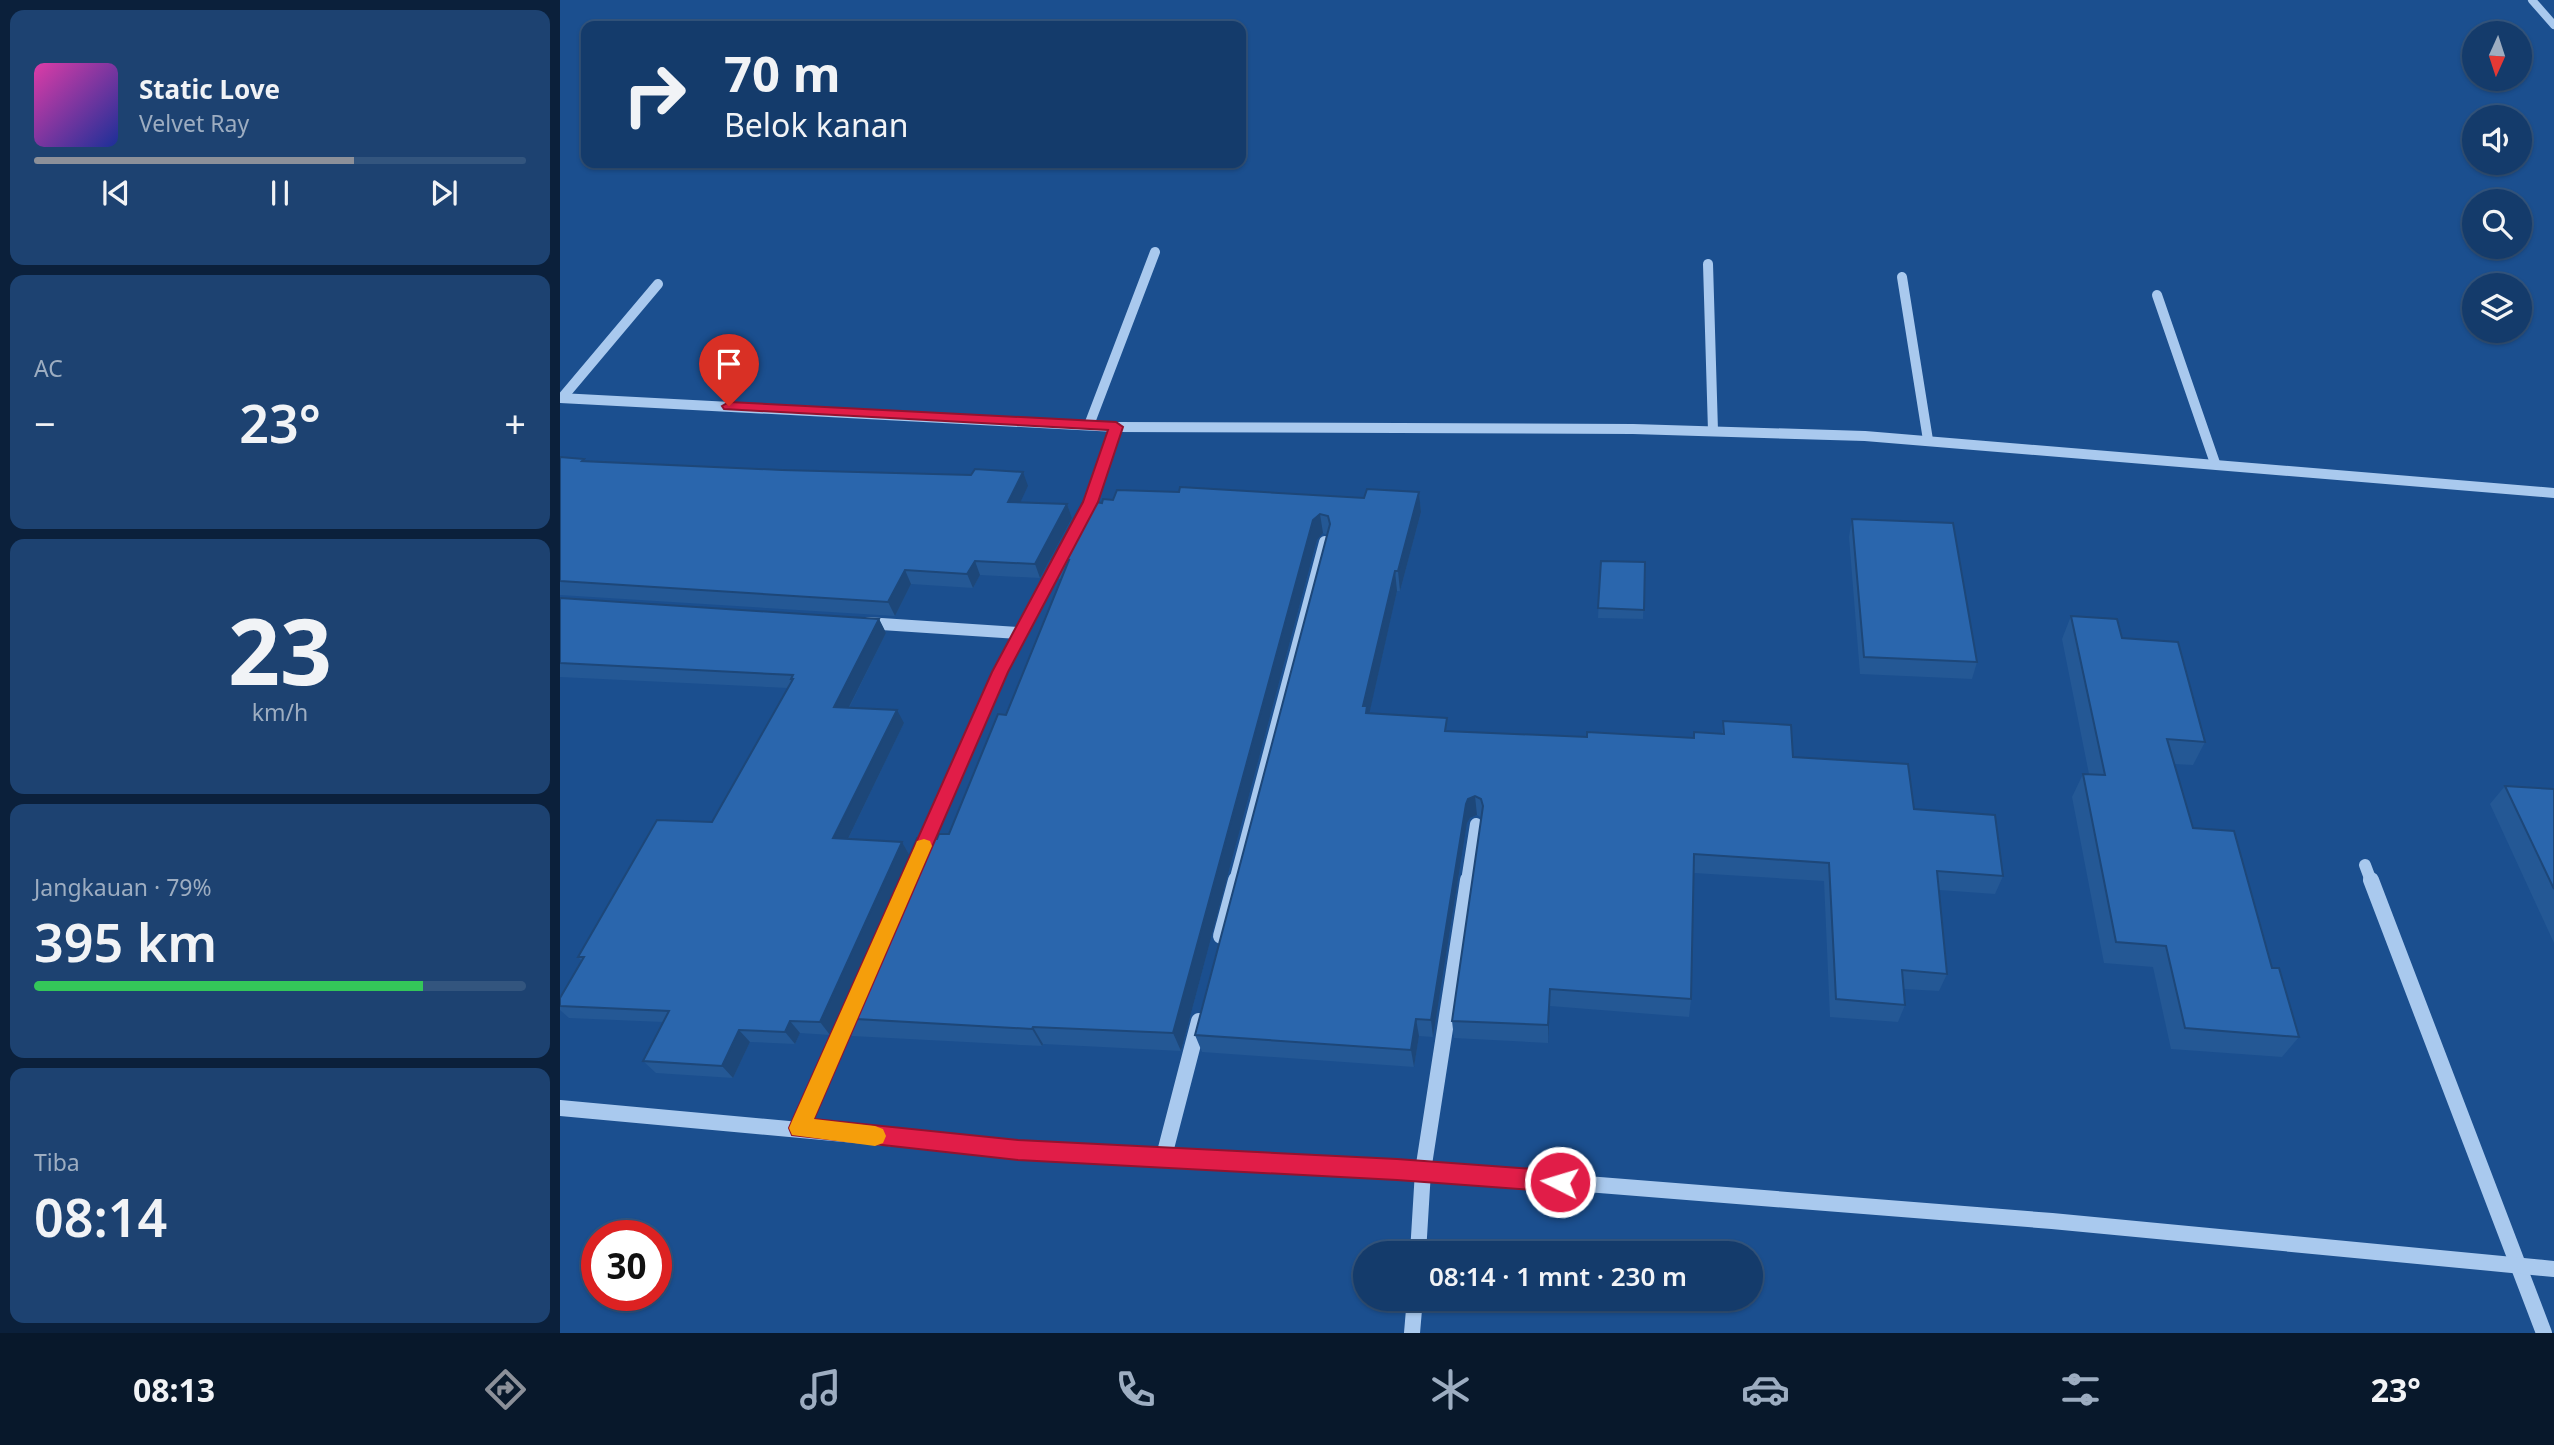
<!DOCTYPE html>
<html lang="id">
<head>
<meta charset="utf-8">
<style>
  :root { --surface:#143b6b; --page:#1d4271; --text:#f1f3f6; --muted:#9dadc1; --line:#33557e; --accent:#8c9099 }
  body { margin:0; font-family:"Noto Sans",sans-serif; background:var(--page); color:var(--text); height:100vh; display:flex; flex-direction:column; font-size:26px; white-space:nowrap }
  * { box-sizing:border-box; margin:0 }
  p { font-size:23px; color:var(--muted) }
  .icon { flex:none; width:38px; height:38px; fill:none; stroke:currentColor; stroke-width:2; stroke-linecap:round; stroke-linejoin:round }
  .map { position:relative; flex:1; overflow:hidden }
  .side { display:flex; flex-direction:column; gap:10px; padding:10px; background:#0b203b; width:560px }
  .side>* { flex:none }
  .top-card { position:absolute; left:21px; top:21px; width:665px; height:147px; border-radius:14px; box-shadow:0 2px 5px #0004,0 0 0 2px var(--line); background:#143b6b; color:var(--text); overflow:hidden }
  .needle { width:46px; rotate:183deg }
  .controls { position:absolute; left:1902px; top:21px; display:grid; gap:14px }
  .controls a { display:grid; place-items:center; width:70px; height:70px; border-radius:50%; background:var(--surface); box-shadow:0 2px 5px #0004,0 0 0 2px var(--line); font-size:35px }
  .speed { position:absolute; left:21px; top:1220px; display:flex; gap:14px; font-size:35px; font-weight:700; text-align:center }
  .speed>* { display:grid; place-content:center; width:91px; height:91px; border-radius:50%; background:var(--surface); box-shadow:0 2px 5px #0004,0 0 0 2px var(--line); line-height:1 }
  .speed .limit { border:10px solid #d22; background:#fff; color:#111 }
  .pin { position:absolute; display:grid; place-items:center; width:60px; height:60px; color:#fff; margin:-72px -30px; border-radius:50% 50% 50% 0; rotate:-45deg; box-shadow:0 0 7px #0007 }
  .pin .icon { rotate:45deg }
  .me { position:absolute; width:77px; margin:-38px; rotate:275deg; stroke-linejoin:round; filter:drop-shadow(0 0 5px #0008) }
  .turn { display:flex; align-items:center; gap:24px; height:147px; padding:0 28px; font-size:32px }
  .turn .icon { width:91px; height:91px; stroke-width:2.5 }
  .turn b { display:block; font-size:49px; line-height:60px }
  .big { font-size:52px; font-weight:600; line-height:1.1 }
  .side .tile { flex:1; display:flex; flex-direction:column; justify-content:center; gap:10px; min-width:0; padding:0 24px; border-radius:14px; background:var(--page) }
  .side .dial { align-items:center; gap:0 }
  .dial b { font-size:91px; line-height:1 }
  .song { display:flex; align-items:center; gap:21px }
  .cover { width:84px; height:84px; border-radius:10px; background:linear-gradient(135deg,hsl(320 70% 55%),hsl(230 70% 35%)) }
  .played { height:7px; border-radius:4px; background:linear-gradient(90deg,var(--accent) 65%,var(--line) 65%) }
  .keys { display:flex; justify-content:space-around; direction:ltr }
  .heat { display:flex; justify-content:space-between; align-items:center; font-size:38px; direction:ltr }
  .charge { height:10px; border-radius:5px; background:linear-gradient(90deg,#34c759 79%,var(--line) 0) }
  .trip { position:absolute; left:793px; top:1241px; width:410px; height:70px; border-radius:35px; background:var(--surface); box-shadow:0 2px 5px #0004,0 0 0 2px var(--line); font-weight:600; line-height:70px; text-align:center }
  .tab-bar { display:flex; height:112px; justify-content:space-around; align-items:center; background:#08182b; color:var(--muted) }
  .tab-bar .icon { width:49px; height:49px }
  .tab-bar .on { color:var(--accent) }
  .tab-bar b { font-size:32px; color:var(--text) }
  main { display:flex; flex:1; min-height:0 }
  .map>svg:first-child { display:block }
  .lines { fill:none; stroke-linecap:round; stroke-linejoin:round }
  .minor-far3 { stroke:#a9c9ee; stroke-width:8 }
  .minor-far2 { stroke:#a9c9ee; stroke-width:10 }
  .minor-far1 { stroke:#a9c9ee; stroke-width:12 }
  .minor { stroke:#a9c9ee; stroke-width:16 }
  .wall { fill:#245895 }
  .shaded-wall { fill:#1d4779 }
  .building { fill:#2a66ad; stroke:#1d4779; stroke-width:2 }
  .route { fill:#e11d48; stroke:#92132f; stroke-width:2 }
  .slow { fill:#f59e0b }
</style>
</head>
<body>
<main>
<section class="side">
<div class="tile">
<div class="song"><i class="cover"></i><div><b>Static Love</b><p>Velvet Ray</p></div></div>
<div class="played"></div>
<div class="keys"><svg class="icon" aria-label="previous" viewBox="0 0 24 24"><path d="M18 5L8 12l10 7zM5 5v14"/></svg><svg class="icon" aria-label="pause" viewBox="0 0 24 24"><path d="M8 5v14M16 5v14"/></svg><svg class="icon" aria-label="next" viewBox="0 0 24 24"><path d="M6 5l10 7-10 7zM19 5v14"/></svg></div>
</div>
<div class="tile"><p>AC</p>
<div class="heat"><a>−</a><b class="big">23°</b><a>+</a></div>
</div>
<div class="tile dial"><b>23</b><p>km/h</p></div>
<div class="tile"><p>Jangkauan · 79%</p><b class="big">395 km</b><div class="charge"></div></div>
<div class="tile"><p>Tiba</p><b class="big">08:14</b></div>
</section>
<div class="map">
<svg width="1994" height="1333" viewBox="0 0 1994 1333">
  <rect width="100%" height="100%" fill="#1b4f8f"/>
  <g class="lines">
    <path class="minor-far3" d="M1972,0L1994,25"/>
    <g class="minor-far2">
      <path d="M1148,264L1153,431"/>
      <path d="M1342,277L1368,440"/>
      <path d="M1597,295L1655,463"/>
      <path d="M0,398L556,427L531,502L524,515"/>
      <path d="M2,398L98,284"/>
      <path d="M529,425L595,252"/>
      <path d="M556,427L1073,429L1305,436L1994,493"/>
    </g>
    <g class="minor-far1">
      <path d="M306,623L459,633"/>
      <path d="M361,852L440,672L503,553"/>
      <path d="M1805,865L1811,881"/>
      <path d="M675,881L765,542"/>
      <path d="M907,881L916,824"/>
    </g>
    <g class="minor">
      <path d="M1811,880L1984,1333"/>
      <path d="M661,936L676,880"/>
      <path d="M0,1108L459,1150L863,1171L1492,1221L1994,1269"/>
      <path d="M240,1128L290,1013"/>
      <path d="M604,1156L639,1021"/>
      <path d="M858,1253L863,1171L908,880"/>
      <path d="M852,1333L855,1298"/>
    </g>
  </g>
  <g class="wall">
    <path d="M0,457L26,461L468,486L460,502L507,504L512,518L480,578L420,575L413,588L351,584L335,616L0,595Z"/>
    <path d="M859,492L861,512L840,591H837L809,714L888,731L1027,737L1133,738L1134,732L1162,733L1163,721L1233,757L1354,809L1443,876L1435,894L1379,890L1387,974L1379,991L1344,989L1345,1005L1338,1022L1270,1017L1264,881L1134,873L1131,999L1129,1017L990,1006L988,1043L894,1038L892,1021L922,818L917,815L910,818L907,823L873,1037L859,1036L854,1067L642,1052L635,1035L767,535L763,533L757,540L621,1051L483,1044L482,1046L292,1036L279,1018L377,839L389,834L446,715L501,579H499L492,559L542,503L804,498Z"/>
    <path d="M1292,519L1417,662L1412,679L1300,674L1289,537Z"/>
    <path d="M1041,561L1085,562L1083,619L1038,618Z"/>
    <path d="M0,599L319,619L326,633L289,708L344,723L288,839L342,842L350,856L270,1035L240,1033L235,1044L190,1042L173,1078L96,1073L83,1061L103,1022L9,1018L0,1010V998L22,961L18,957L152,822L228,688L0,677Z"/>
    <path d="M1511,616L1562,638L1645,742L1633,765L1614,764L1633,828L1712,968L1739,1037L1722,1057L1611,1049L1593,967L1544,963L1512,797L1523,774H1529L1502,639Z"/>
    <path d="M1945,786L1994,789V943L1930,804Z"/>
  </g>
  <g class="shaded-wall">
    <path d="M463,472L468,486L454,516L448,502Z"/>
    <path d="M859,492L861,512L840,591L838,571Z"/>
    <path d="M507,504L512,518L480,578L475,564Z"/>
    <path d="M760,514L763,533L757,540L621,1051L613,1033L753,520Z"/>
    <path d="M415,561L420,575L413,588L407,574Z"/>
    <path d="M345,570L351,584L335,616L328,602Z"/>
    <path d="M835,571L837,591L809,715V733L803,706Z"/>
    <path d="M319,619L326,633L282,721L274,707Z"/>
    <path d="M337,710L344,723L282,851L273,838Z"/>
    <path d="M915,796L917,815L910,818L907,823L873,1037L871,1020L906,804L908,799Z"/>
    <path d="M342,842L350,856L270,1035L260,1022Z"/>
    <path d="M990,989V1006L988,1043V1025Z"/>
    <path d="M856,1019L859,1036L854,1067L851,1050Z"/>
    <path d="M230,1021L240,1033L235,1044L225,1032Z"/>
    <path d="M473,1027L483,1044L482,1046L472,1029Z"/>
    <path d="M179,1030L190,1042L173,1078L162,1066Z"/>
  </g>
  <g class="building">
    <path d="M0,457L24,459L22,461L222,470L411,475L415,469L463,472L448,502L507,504L475,564L415,561L407,574L345,570L328,602L0,581Z"/>
    <path d="M620,487L804,498L807,489L859,492L838,571H835L803,706H807L806,713L887,718L885,731L1027,737V732L1134,738V732L1164,734L1163,721L1231,725L1233,757L1348,764L1354,809L1435,815L1443,876L1377,871L1387,974L1342,970L1345,1005L1276,999L1269,863L1134,854L1131,999L990,989L988,1025L892,1021L923,806L921,799L915,796L908,799L906,804L871,1020L856,1019L851,1050L635,1035L770,524L768,516L760,514L753,520L613,1033L473,1027L472,1029L279,1018L357,838L377,839L379,834H389L438,714L446,715L509,560L492,559L524,500L542,503L543,499L553,500L557,490L619,492Z"/>
    <path d="M1292,519L1393,523L1417,662L1304,657Z"/>
    <path d="M1041,561L1085,562L1084,610L1038,608Z"/>
    <path d="M0,598L319,619L274,707L337,710L273,838L342,842L260,1022L230,1021L225,1032L179,1030L162,1066L83,1061L109,1011L0,1006V998L24,957H18L97,820L152,822L233,679H231L233,675L0,663Z"/>
    <path d="M1511,616L1557,619L1562,638L1618,642L1645,742L1607,739L1633,828L1674,831L1712,968H1719L1739,1037L1625,1028L1606,946L1556,942L1523,774L1545,775Z"/>
    <path d="M1945,786L1994,789V889Z"/>
  </g>
  <path class="route" d="M169,402L556,422L563,427L538,502L448,672L254,1119L458,1140L837,1159L1000,1171L1007,1174L1011,1182L1007,1189L1000,1192L837,1180L458,1160L232,1135L229,1128L232,1121L432,672L523,502L548,430L164,409L162,406Z"/>
  <path class="slow" d="M364,839L370,841L372,846L254,1119L315,1126L323,1129L326,1136L323,1143L315,1146L232,1135L229,1128L232,1121L355,846L357,841Z"/>
</svg>
<div class="controls">
<a><svg class="needle" viewBox="-14 -14 28 28"><path d="M0-13l5 13h-10z" fill="#e53935"/><path d="M0 13l5-13h-10z" fill="#9dadc1"/></svg></a>
<a><svg class="icon" aria-label="sound" viewBox="0 0 24 24"><path d="M4 9h4l5-4v14l-5-4H4zM17 9q2 3 0 6"/></svg></a>
<a><svg class="icon" aria-label="search" viewBox="0 0 24 24"><circle cx="10" cy="10" r="6"/><path d="M15 15l6 6"/></svg></a>
<a><svg class="icon" aria-label="layers" viewBox="0 0 24 24"><path d="M12 4l9 5-9 5-9-5zM3 14l9 5 9-5"/></svg></a>
</div>
<div class="speed"><div class="limit">30</div></div>
<div class="pin" style="left:169px;top:406px;background:#d93025"><svg class="icon" aria-label="arrive" viewBox="0 0 24 24"><path d="M6 21V4h12l-3 4 3 4H6"/></svg></div>
<svg class="me" style="left:1000px;top:1182px" viewBox="-20 -20 40 40"><circle r="17" fill="#e11d48" stroke="#fff" stroke-width="3"/><path d="M0-11L8 9 0 5-8 9z" fill="#fff"/></svg>
<div class="trip">08:14 · 1 mnt · 230 m</div>
<div class="top-card">
<div class="turn"><svg class="icon" aria-label="right" viewBox="0 0 24 24"><path d="M7 20v-9h11M14 6l5 5-5 5"/></svg><div><b>70 m</b>Belok kanan</div></div>
</div>
</div>
</main>
<nav class="tab-bar">
<b>08:13</b>
<svg class="icon on" aria-label="directions" viewBox="0 0 24 24"><path d="M12 3l9 9-9 9-9-9zM9 14v-3h6M13 9l2 2-2 2"/></svg>
<svg class="icon" aria-label="music" viewBox="0 0 24 24"><path d="M9 18V5l10-2v13"/><circle cx="6" cy="18" r="3"/><circle cx="16" cy="16" r="3"/></svg>
<svg class="icon" aria-label="phone" viewBox="0 0 24 24"><path d="M5 4h4l2 5-3 2q2 4 5 5l2-3 5 2v4C11 20 4 13 5 4z"/></svg>
<svg class="icon" aria-label="climate" viewBox="0 0 24 24"><path d="M12 3v18M4 7l16 10M4 17L20 7"/></svg>
<svg class="icon" aria-label="car" viewBox="0 0 24 24"><path d="M5 17H2v-5l4-1 3-4h7l3 4 3 1v5h-3M9 17h6M6 11h13"/><circle cx="7" cy="17" r="2"/><circle cx="17" cy="17" r="2"/></svg>
<svg class="icon" aria-label="filters" viewBox="0 0 24 24"><path d="M4 7h16M4 17h16"/><circle cx="9" cy="7" r="2"/><circle cx="15" cy="17" r="2"/></svg>
<b>23°</b>
</nav>
</body>
</html>
